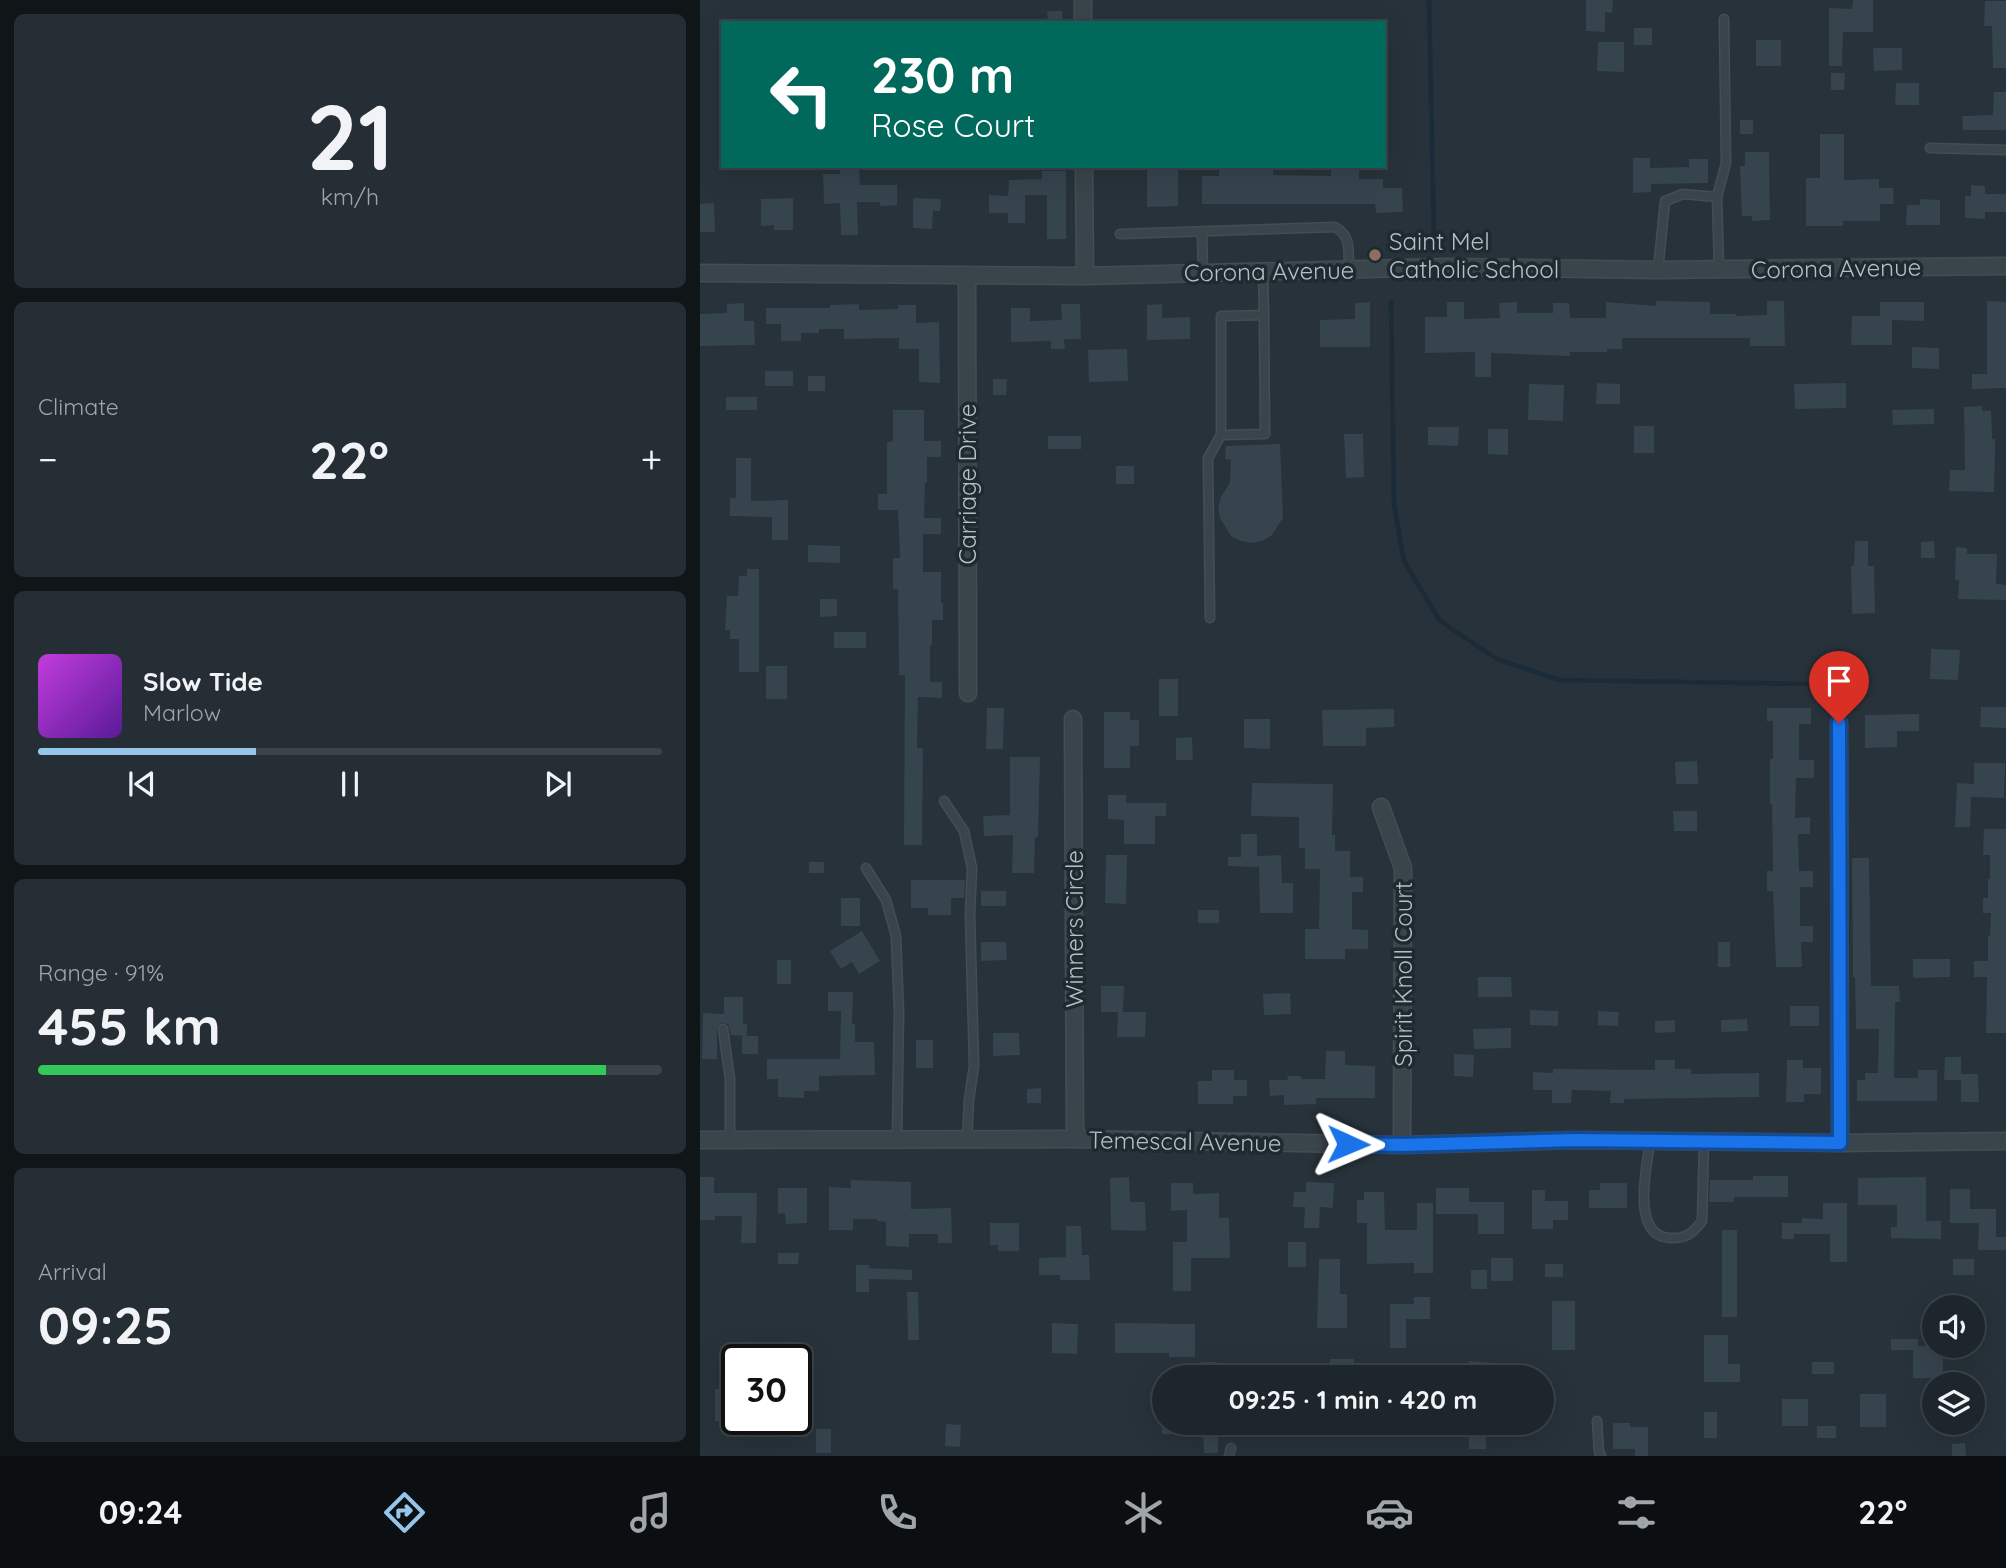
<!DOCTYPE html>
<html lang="en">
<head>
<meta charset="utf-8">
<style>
  :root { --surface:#1d262c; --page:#252e34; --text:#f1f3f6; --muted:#a0a5a9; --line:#3b4348; --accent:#96c5eb }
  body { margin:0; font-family:Quicksand,sans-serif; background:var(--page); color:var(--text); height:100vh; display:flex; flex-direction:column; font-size:26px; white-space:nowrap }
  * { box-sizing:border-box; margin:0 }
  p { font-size:23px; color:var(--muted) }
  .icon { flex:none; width:38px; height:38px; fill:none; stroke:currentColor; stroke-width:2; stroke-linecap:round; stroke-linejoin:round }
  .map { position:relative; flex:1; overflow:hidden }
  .sheet { display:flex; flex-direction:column; gap:14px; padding:14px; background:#101518; width:700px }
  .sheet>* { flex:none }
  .banner { position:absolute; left:21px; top:21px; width:665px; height:147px; border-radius:0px; box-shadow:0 7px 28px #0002,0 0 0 2px var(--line); background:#00695c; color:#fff; overflow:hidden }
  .fabs { position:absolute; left:1222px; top:1295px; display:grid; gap:14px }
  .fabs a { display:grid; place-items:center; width:63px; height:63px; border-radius:50%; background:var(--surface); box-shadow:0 7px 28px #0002,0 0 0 2px var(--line); font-size:35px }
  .speed { position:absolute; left:21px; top:1344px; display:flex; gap:14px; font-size:35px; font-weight:700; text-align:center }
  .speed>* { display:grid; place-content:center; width:91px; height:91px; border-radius:50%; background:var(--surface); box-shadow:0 7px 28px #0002,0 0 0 2px var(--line); line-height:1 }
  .speed .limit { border:4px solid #111; border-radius:10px; background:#fff; color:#111 }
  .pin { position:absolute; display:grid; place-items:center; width:60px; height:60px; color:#fff; margin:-72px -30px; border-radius:50% 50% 50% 0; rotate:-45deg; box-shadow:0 0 7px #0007 }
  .pin .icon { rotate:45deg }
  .me { position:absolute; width:77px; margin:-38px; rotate:91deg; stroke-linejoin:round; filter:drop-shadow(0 0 5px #0008) }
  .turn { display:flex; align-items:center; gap:24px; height:147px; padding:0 35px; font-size:32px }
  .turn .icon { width:91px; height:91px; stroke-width:2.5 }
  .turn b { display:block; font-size:49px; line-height:60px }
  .big { font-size:52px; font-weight:700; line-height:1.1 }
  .sheet .widget { flex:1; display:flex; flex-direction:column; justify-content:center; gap:10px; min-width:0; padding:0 24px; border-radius:10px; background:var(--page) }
  .sheet .dial { align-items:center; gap:0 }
  .dial b { font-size:91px; line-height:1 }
  .song { display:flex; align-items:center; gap:21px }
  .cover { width:84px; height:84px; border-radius:10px; background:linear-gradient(135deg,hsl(290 70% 55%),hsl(270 70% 35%)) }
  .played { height:7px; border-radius:4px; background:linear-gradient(90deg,var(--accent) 35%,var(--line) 35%) }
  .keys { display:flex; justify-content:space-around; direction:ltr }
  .heat { display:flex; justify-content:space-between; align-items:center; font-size:38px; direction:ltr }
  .charge { height:10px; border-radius:5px; background:linear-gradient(90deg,#34c759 91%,var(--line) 0) }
  .trip { position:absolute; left:452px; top:1365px; width:402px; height:70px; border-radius:35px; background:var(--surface); box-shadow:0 7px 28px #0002,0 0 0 2px var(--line); font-weight:700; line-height:70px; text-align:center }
  .dock { display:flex; height:112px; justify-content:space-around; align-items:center; background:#0c0f12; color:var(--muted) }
  .dock .icon { width:49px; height:49px }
  .dock .active { color:var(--accent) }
  .dock b { font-size:32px; color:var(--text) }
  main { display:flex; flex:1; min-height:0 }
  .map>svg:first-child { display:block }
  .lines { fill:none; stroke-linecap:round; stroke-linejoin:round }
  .stream { stroke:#1b2b37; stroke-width:4.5 }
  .building { fill:#36444e }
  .lane-casing { stroke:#434d54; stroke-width:11 }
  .street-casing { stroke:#434d54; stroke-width:19 }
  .lane { stroke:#3a444b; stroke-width:8 }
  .street { stroke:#3a444b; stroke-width:16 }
  .route-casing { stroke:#114b97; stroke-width:18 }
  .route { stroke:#1a73e8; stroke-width:12 }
  .education-dot { fill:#8d6e63; stroke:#1f2930; stroke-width:2.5 }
  .labels { text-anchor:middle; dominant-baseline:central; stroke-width:7; stroke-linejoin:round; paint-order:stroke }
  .poi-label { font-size:24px; fill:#b6bfc6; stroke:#1f2930; text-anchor:start }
  .street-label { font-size:24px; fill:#b6bfc6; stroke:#1f2930 }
</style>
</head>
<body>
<main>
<section class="sheet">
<div class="widget dial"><b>21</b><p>km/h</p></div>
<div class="widget"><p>Climate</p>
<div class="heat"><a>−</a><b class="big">22°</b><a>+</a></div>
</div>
<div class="widget">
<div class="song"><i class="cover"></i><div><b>Slow Tide</b><p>Marlow</p></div></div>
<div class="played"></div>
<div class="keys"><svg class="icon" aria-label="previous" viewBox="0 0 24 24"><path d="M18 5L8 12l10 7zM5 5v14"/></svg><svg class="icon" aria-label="pause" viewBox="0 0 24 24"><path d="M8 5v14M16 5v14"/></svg><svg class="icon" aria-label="next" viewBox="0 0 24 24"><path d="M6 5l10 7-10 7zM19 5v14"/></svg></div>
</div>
<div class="widget"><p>Range · 91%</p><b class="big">455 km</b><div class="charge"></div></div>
<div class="widget"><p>Arrival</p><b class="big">09:25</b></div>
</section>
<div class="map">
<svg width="1306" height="1456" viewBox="0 0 1306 1456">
  <rect width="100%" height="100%" fill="#27323a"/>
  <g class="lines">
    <g class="stream">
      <path d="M729,0L734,238"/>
      <path d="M691,302L694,504L704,561L740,621L797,659L859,680L1115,684"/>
    </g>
  </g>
  <g class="building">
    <path d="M886,0H913L912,13L905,12V32L886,31Z"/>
    <path d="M1153,0H1173V32H1143L1142,66H1129V8L1152,9Z"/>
    <path d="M1285,1H1306V68H1293L1292,26H1284Z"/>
    <path d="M347,11H362L363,23H348Z"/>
    <rect x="934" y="28" width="18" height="17"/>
    <rect x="1056" y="40" width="25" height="26"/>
    <path d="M898,42H924V72L897,71Z"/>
    <path d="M1173,48H1202V70L1174,71Z"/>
    <path d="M1131,73H1145L1144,90H1131Z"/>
    <path d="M1196,83H1219V105H1195Z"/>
    <path d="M1294,92H1306V130H1263L1262,116L1293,115Z"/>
    <rect x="1040" y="120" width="13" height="14"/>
    <path d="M1120,134H1144V180L1179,179V188H1193L1194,204H1180V221H1143V226H1106V178H1120Z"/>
    <path d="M1045,152H1069L1070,220L1052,221V216H1042L1040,166H1045Z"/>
    <path d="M933,158H950V168L989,167V159H1008V183L951,184V192L933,193Z"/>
    <path d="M140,166H159L160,185H197V205L180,206V202H157L158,235H141L140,203L124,204L123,174H140Z"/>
    <path d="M447,166H478V206L447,207Z"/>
    <path d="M519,166H573V175L631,176V166H659V179H683V188H702L703,212L676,213L675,204H502V176H519Z"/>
    <path d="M342,171H366V239H347V195H325V223H308V213H289V195L308,196L309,180L342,179Z"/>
    <path d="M1271,185L1285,186V194H1306V212H1285V219L1265,218V196H1271Z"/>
    <path d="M93,198V230H74V225L61,226V199Z"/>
    <path d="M213,198L241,199L240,211H233L232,229L213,228Z"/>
    <path d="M1220,199L1240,200V225H1206L1207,205H1220Z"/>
    <path d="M14,203L15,232H0V204Z"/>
    <path d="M956,301L1010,302V314H1036V316L1067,315V301H1084L1085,346H1050V338H922V349H907V352H870V356L791,353V377H775V352L725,353V317H747V302H764V319L800,318L799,303L817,302V313H853V303H869L870,318H906V302L956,306Z"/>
    <path d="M1287,301L1306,302V388L1272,389V374H1287Z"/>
    <path d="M670,302V347H620V320L655,319V303Z"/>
    <path d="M1180,302H1224V321L1192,320V345H1151L1152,316H1180Z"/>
    <path d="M44,303V321H54L55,345L0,346V314L27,313V304Z"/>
    <path d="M159,304V310L198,309V305H216V323L239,322L240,383L219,382V349H199V338L144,339V329H119V333H101V341H81V324H66V308H130V305Z"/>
    <path d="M361,304H380L381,339H364L365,349H351V341L311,342V308H330V321L362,320Z"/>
    <path d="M462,304V318L490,317V339L447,340V305Z"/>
    <path d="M1212,347L1239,348V369L1212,368Z"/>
    <path d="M427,349L428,381L389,382L388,350Z"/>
    <rect x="65" y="371" width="28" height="15"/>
    <rect x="108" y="376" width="17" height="15"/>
    <path d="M293,379H307L306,395H293Z"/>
    <path d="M897,383L920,384V404H896Z"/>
    <path d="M1146,383V408L1095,409L1094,384Z"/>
    <path d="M829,384L864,385L863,421L828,420Z"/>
    <rect x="26" y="397" width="31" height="13"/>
    <path d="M1282,406V411L1291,410L1292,439H1295V451L1294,492L1249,491L1250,470H1265L1264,407Z"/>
    <path d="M1234,409V424L1193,425L1192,410Z"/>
    <path d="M193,410H224V441H241V457H227V483L225,482L224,518H241V534H223V572H241V603H243V620H232V645H230V682H242V698L218,697L217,748H223L222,845H204L205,675H199L198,589H193V558H200L198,510H178V494H187V442L193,441Z"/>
    <rect x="934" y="426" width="20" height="27"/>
    <path d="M728,427H759L758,446L728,445Z"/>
    <path d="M788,429H808V455L788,454Z"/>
    <path d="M644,434H663L664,477L646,478Z"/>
    <rect x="348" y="436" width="33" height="13"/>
    <path d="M580,444L583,518L571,536L562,541L551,543L541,541L531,536L520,518L518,508L521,497L530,482L531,460L525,459L526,446Z"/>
    <path d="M36,458H51V501L88,500V540H72V517L30,516V498H36Z"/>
    <rect x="416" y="466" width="18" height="18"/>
    <path d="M1155,541H1168V566H1174L1175,613L1152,614L1151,566H1154Z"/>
    <path d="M1234,541L1235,558H1221V542Z"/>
    <path d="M108,545L140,546V563L108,562Z"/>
    <path d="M1256,547L1267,548V554H1297L1296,584L1306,585V600L1258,599L1259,580H1255Z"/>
    <path d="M47,569H59V672H39V639H30V630H25L27,596H38L39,576H47Z"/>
    <path d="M120,599H137V616L120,617Z"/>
    <rect x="134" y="632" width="32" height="16"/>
    <path d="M1231,649L1260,650L1258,680L1230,679Z"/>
    <rect x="66" y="666" width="21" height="33"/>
    <rect x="459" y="679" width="19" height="37"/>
    <path d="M1281,707H1306V728L1280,727Z"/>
    <path d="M287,708H304L303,749H286Z"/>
    <path d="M1067,708H1111V724H1099V760H1114V778H1096L1095,818L1110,817V834H1098L1099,871H1113V887H1100V926H1113V942H1101L1102,967H1076L1073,891H1067V871H1073L1072,804H1070V759H1073V721H1067Z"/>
    <path d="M694,709V727L666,728V746H623L622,710Z"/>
    <path d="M404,712H430V720H439V746H430V768H404Z"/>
    <path d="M1219,714V731H1197V747L1165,748V715Z"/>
    <path d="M544,719H570V749L544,748Z"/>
    <path d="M492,737L493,760H476V738Z"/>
    <path d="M310,757H340L338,837H335L334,873H312L313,835L284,836L283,816L310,815Z"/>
    <path d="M997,761L998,784H976L975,762Z"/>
    <path d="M1274,763H1305L1304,798L1271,797L1270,827H1255L1257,783L1274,784Z"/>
    <path d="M552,783L633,784L632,835H635V851H650V877H663V892H652V929L668,930V949H645V959H605V929H619L620,869H605V848H599V817L551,816Z"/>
    <path d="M408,795H426V803H466V816H455V844H424V820L408,819Z"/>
    <path d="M973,811H997V831H974Z"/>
    <path d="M1284,829H1306V1033H1286L1287,977H1274V961H1288V936H1290L1291,913H1283V898H1288V879H1290V855H1283Z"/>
    <path d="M541,834H557V856L581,855L582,883H593V913H560L559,867L528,866V857H541Z"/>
    <path d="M406,855H427L426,904L405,903Z"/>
    <path d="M1152,858H1169L1171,986H1199L1200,1002H1195L1194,1078H1218V1070H1237V1101H1157V1080H1165V1073H1178L1179,1029H1156L1155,977H1153Z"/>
    <rect x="109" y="862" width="15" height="11"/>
    <path d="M211,880H265L264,898H251V915H228V908H211Z"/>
    <rect x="281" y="891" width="25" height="15"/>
    <rect x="141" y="898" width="19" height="28"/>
    <rect x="498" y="910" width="21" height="13"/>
    <path d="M162,931L180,961L159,974L152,962L141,969L130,951Z"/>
    <path d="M281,942H306L307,960L281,961Z"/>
    <rect x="1018" y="942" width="12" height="25"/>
    <path d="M1213,959H1250V977L1213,978Z"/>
    <rect x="77" y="960" width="14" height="24"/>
    <path d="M778,977H811L812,997H778Z"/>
    <path d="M401,986H424L423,1012H446L445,1037H417L418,1012H401Z"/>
    <path d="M128,992H153L152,1024H155V1042H174L175,1075L119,1076V1091H104V1098L78,1097V1079H67V1059H140L141,1011H128Z"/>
    <path d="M590,993L591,1014L564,1015L563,994Z"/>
    <path d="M24,997H43V1024H47V1036L31,1035L28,1024L20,1023L17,1029V1059H2L3,1013L24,1014Z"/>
    <rect x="1090" y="1006" width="29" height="20"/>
    <path d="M830,1010L858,1011V1026L830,1025Z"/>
    <path d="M898,1011L919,1012L918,1026L898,1025Z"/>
    <path d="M1047,1019L1048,1031L1021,1032V1020Z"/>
    <path d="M975,1020V1032L955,1033V1021Z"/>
    <path d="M811,1028V1048L774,1049L773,1029Z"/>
    <path d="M293,1033H319L320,1055L293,1056Z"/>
    <rect x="42" y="1036" width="16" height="18"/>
    <rect x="216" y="1040" width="17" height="28"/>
    <path d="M626,1051H645V1065L675,1066V1098H616V1104L584,1105V1095L570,1096L569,1080H588L587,1076H601V1079H625Z"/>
    <path d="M754,1054L774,1055L773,1077L754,1076Z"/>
    <path d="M1245,1057H1261V1074H1278L1279,1102H1261V1080H1244Z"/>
    <path d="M955,1060H975V1069H991V1074L1059,1073V1097L924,1099V1103H910L911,1091L872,1090L871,1103H852V1090H833V1072L853,1073V1069L955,1070Z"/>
    <path d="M1087,1060H1103V1068H1121V1094H1104V1102H1086Z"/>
    <path d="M512,1070H534V1080H547V1096H533V1104H498V1081H512Z"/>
    <path d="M341,1088V1103H327V1089Z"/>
    <path d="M1053,1176H1088V1197H1034V1202H1009L1010,1180H1053Z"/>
    <path d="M0,1177H14V1193H57L56,1243H41L42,1216H15V1220H0Z"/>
    <path d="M429,1177L430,1202H445L446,1231L411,1230L410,1178Z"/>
    <path d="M1226,1177V1221H1241V1239L1191,1238V1227H1197V1205H1158V1178Z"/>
    <path d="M151,1180L211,1182V1209L251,1208L252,1243H238V1234H209V1247L186,1246V1222L177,1221V1219H153V1230H129V1187L151,1188Z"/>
    <path d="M606,1182L634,1183L633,1208L620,1207L619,1228H604L605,1207H593L594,1192H606Z"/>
    <path d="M471,1183H493V1194L519,1193V1218H529L530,1258H491V1291H473V1242H487V1210L471,1211Z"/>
    <path d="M900,1183H927V1208H889V1190H900Z"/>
    <path d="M78,1188H107V1223L86,1224L85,1213L78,1214Z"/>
    <path d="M736,1188H769V1202H804V1234H778V1214H736Z"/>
    <path d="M1250,1189H1270V1209H1296V1237H1306V1250H1278L1279,1223H1250Z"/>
    <path d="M832,1190H845V1201H868V1220H853V1229H832Z"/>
    <path d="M664,1192H684L685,1230H717V1203H733V1273H714V1263L667,1264V1223H657V1200H664Z"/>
    <path d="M1123,1203H1147V1262H1130V1234H1094V1239H1082V1223H1102V1218L1123,1219Z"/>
    <path d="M290,1223H319V1251H298V1245H290Z"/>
    <path d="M366,1226H381L382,1255H389L390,1280H360V1275H339V1258L366,1257Z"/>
    <rect x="1022" y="1230" width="15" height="87"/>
    <rect x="588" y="1242" width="18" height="25"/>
    <path d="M78,1253H99L98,1264H78Z"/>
    <rect x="791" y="1258" width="22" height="23"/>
    <path d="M619,1259H640V1294H647V1328H617Z"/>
    <rect x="1253" y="1259" width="21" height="16"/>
    <rect x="845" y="1264" width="18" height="13"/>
    <path d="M156,1265H169V1268L212,1270V1280L169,1279V1292H156Z"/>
    <rect x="771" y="1270" width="16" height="19"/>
    <path d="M207,1292H218L219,1340H208Z"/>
    <path d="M714,1297H730V1319H706V1348H690V1304H714Z"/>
    <rect x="852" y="1301" width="23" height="49"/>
    <path d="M352,1323L378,1324L377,1354L352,1353Z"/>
    <path d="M415,1323L495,1324V1357H469V1353H415Z"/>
    <path d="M1004,1335H1028V1364H1040V1382H1004Z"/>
    <path d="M1191,1339H1218V1346H1243V1378H1213V1350H1191Z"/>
    <rect x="630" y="1359" width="24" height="18"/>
    <path d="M769,1361L807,1364L806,1377H769Z"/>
    <rect x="501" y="1362" width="16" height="15"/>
    <rect x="1112" y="1362" width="22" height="12"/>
    <path d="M15,1389H33L32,1421H15Z"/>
    <rect x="1160" y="1394" width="26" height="33"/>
    <rect x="1082" y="1399" width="26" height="27"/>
    <rect x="1004" y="1412" width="13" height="26"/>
    <rect x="462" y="1423" width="15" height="11"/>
    <rect x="769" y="1423" width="17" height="26"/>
    <path d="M913,1423H930V1427H948V1456H935V1449H913Z"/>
    <path d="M246,1424L261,1425L260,1447L245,1446Z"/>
    <path d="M518,1425V1453H504L503,1426Z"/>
    <rect x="1117" y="1426" width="19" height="12"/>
    <rect x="116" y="1429" width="15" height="24"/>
    <path d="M1265,1443L1266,1456H1252V1444Z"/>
  </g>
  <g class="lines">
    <defs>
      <g id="lane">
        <path d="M1230,148L1306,150"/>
        <path d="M1017,197L1026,163L1024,19"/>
        <path d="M502,231L503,273"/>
        <path d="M420,234L635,227C652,236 648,252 649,269"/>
        <path d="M958,270L965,201L983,194L1017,197L1019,269"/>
        <path d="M521,435L565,434L564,315"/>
        <path d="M510,618L508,458L521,435V316L564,315L563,271"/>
        <path d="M244,801L264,831L272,868L270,915L274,1066L269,1100L267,1140"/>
        <path d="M166,868L186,900L196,936L199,1012L197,1140"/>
        <path d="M23,1029L30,1079V1140"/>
        <path d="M950,1141C947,1167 930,1236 970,1238C986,1239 993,1233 1002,1221L1004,1142"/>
        <path d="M897,1421L899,1452L901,1456"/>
        <path d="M529,1456L531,1448"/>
      </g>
      <g id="street">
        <path d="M383,0V23"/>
        <path d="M384,166L385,276"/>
        <path d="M0,273L385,276L747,267L958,270L1306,266"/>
        <path d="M267,275L268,693"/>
        <path d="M373,719L375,1139"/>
        <path d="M1139,723L1140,1143"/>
        <path d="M681,807L703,868L702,1145"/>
        <path d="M0,1140L375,1139L702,1145L875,1140L1140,1143L1306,1141"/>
      </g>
    </defs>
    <use href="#lane" class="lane-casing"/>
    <use href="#street" class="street-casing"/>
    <use href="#lane" class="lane"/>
    <use href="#street" class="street"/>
  </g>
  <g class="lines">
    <defs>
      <path id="route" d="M648,1144L702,1145L875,1140L1140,1143L1139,723"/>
    </defs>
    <use href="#route" class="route-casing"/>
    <use href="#route" class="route"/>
  </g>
  <circle class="education-dot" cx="675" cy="255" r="7"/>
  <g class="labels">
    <g class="poi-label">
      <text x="689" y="241">Saint Mel<tspan x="689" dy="28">Catholic School</tspan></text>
    </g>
    <g class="street-label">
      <text transform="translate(1136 268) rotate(-1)">Corona Avenue</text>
      <text transform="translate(569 271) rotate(-1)">Corona Avenue</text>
      <text transform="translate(267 484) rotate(-90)">Carriage Drive</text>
      <text transform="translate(374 929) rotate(-90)">Winners Circle</text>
      <text transform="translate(703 974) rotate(-90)">Spirit Knoll Court</text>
      <text transform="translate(485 1141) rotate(1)">Temescal Avenue</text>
    </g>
  </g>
</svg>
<div class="fabs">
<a><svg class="icon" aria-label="sound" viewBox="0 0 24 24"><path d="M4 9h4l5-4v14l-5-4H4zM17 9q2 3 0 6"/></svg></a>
<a><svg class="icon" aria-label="layers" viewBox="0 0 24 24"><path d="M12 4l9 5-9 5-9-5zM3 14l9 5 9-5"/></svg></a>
</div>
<div class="speed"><div class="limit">30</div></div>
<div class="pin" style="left:1139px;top:723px;background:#d93025"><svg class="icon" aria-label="arrive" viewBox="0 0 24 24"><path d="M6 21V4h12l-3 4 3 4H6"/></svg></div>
<svg class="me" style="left:648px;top:1144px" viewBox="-20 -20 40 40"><path d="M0-17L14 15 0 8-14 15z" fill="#1a73e8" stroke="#fff" stroke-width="4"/></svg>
<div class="trip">09:25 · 1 min · 420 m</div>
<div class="banner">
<div class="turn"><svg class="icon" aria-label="left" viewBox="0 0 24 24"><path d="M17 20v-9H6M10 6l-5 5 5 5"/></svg><div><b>230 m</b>Rose Court</div></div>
</div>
</div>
</main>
<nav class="dock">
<b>09:24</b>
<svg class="icon active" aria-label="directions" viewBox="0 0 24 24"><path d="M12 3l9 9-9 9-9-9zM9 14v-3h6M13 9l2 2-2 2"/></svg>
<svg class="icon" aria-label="music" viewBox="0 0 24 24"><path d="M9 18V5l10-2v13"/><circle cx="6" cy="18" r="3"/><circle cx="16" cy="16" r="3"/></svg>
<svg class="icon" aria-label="phone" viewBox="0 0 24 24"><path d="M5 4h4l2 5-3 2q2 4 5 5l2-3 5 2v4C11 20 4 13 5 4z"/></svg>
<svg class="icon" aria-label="climate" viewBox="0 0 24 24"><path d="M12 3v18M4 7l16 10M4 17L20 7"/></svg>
<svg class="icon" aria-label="car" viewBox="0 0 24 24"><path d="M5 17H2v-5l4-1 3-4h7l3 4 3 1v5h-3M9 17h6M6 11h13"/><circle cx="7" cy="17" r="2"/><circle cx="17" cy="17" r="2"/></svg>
<svg class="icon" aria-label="filters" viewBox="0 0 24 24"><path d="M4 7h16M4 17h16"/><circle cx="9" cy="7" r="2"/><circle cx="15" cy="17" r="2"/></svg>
<b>22°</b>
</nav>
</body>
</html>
